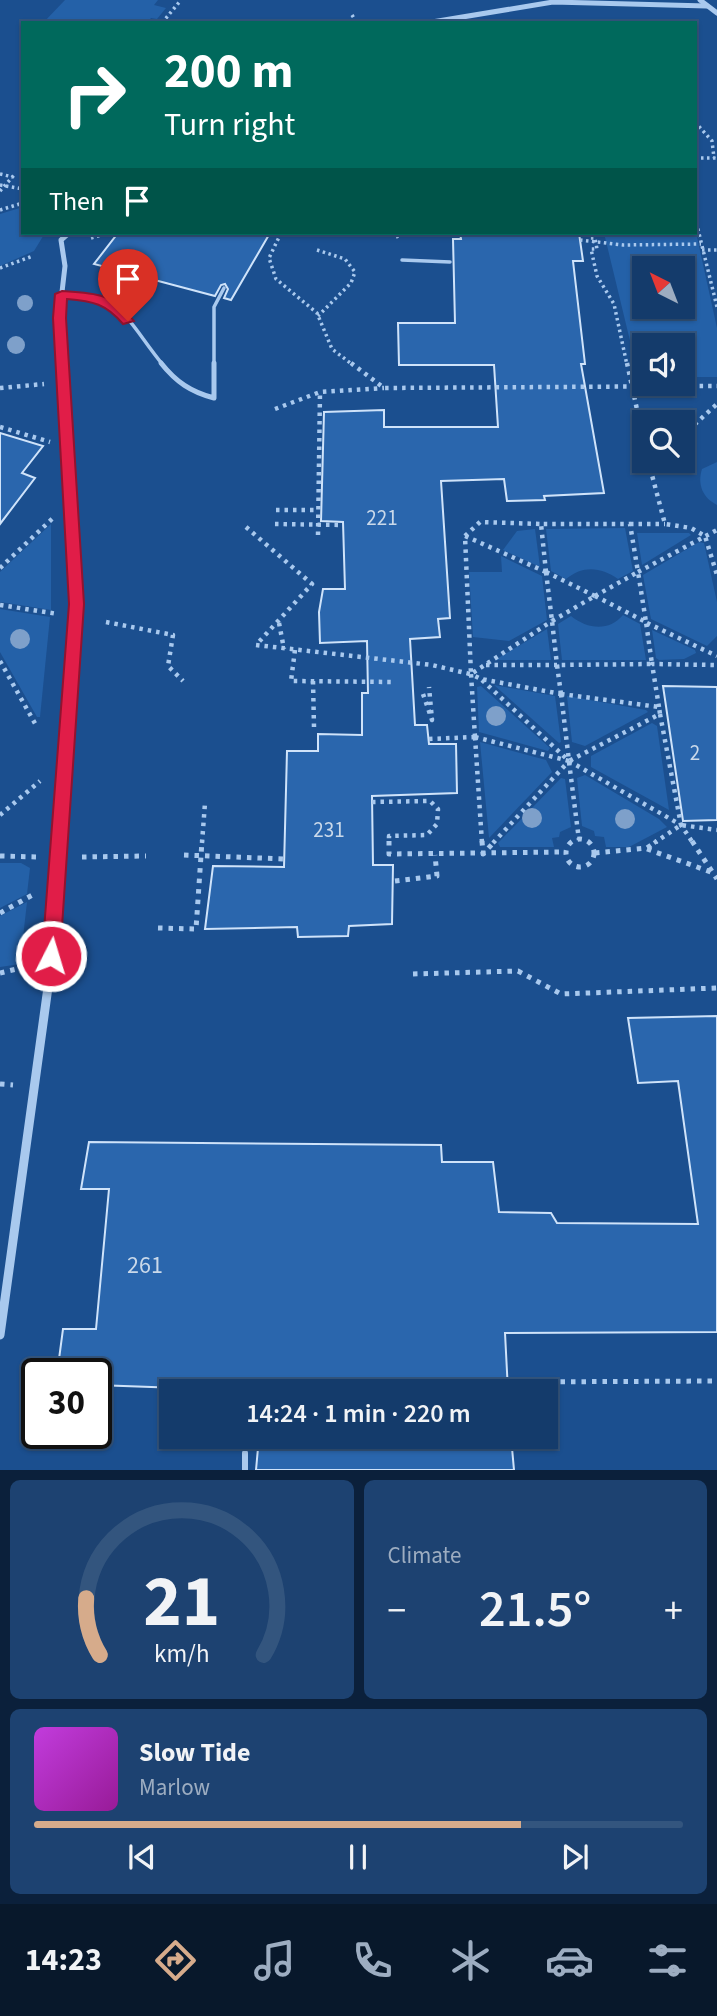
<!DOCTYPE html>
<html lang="en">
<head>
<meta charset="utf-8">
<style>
  :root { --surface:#143b6b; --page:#1d4271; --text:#f1f3f6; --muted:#9dadc1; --line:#33557e; --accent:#d6ab8b }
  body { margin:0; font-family:"Source Sans 3",sans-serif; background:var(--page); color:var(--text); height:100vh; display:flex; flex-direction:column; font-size:26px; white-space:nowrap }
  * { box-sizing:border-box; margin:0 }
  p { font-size:23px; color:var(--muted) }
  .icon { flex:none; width:38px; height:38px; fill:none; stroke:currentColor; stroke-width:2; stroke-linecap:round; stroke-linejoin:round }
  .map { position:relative; height:1470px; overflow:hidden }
  .panel { display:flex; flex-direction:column; gap:10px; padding:10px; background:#0b203b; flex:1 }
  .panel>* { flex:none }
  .hud { position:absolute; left:21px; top:21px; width:676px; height:214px; border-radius:0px; box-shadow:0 2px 5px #0004,0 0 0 2px var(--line); background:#00695c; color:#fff; overflow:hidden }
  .needle { width:46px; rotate:318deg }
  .tools { position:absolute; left:632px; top:256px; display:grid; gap:14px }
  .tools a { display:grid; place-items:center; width:63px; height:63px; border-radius:0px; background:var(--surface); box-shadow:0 2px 5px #0004,0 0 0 2px var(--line); font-size:35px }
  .speed { position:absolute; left:21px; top:1358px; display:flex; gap:14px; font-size:35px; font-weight:700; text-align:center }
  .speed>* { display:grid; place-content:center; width:91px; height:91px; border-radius:50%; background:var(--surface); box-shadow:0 2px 5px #0004,0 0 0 2px var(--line); line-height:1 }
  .speed .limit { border:4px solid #111; border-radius:10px; background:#fff; color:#111 }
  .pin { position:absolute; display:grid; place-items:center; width:60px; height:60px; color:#fff; margin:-72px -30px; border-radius:50% 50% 50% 0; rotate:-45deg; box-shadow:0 0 7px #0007 }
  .pin .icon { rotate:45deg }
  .me { position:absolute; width:77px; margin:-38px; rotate:5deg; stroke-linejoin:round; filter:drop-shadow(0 0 5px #0008) }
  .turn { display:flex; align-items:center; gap:24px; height:147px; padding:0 28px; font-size:32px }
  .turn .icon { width:91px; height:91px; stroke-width:2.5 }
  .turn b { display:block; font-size:49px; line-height:60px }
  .then { display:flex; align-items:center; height:66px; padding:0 28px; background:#0003; gap:14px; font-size:26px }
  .big { font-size:52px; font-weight:600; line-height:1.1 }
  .panel .card { flex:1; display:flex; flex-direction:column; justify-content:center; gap:10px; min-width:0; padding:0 24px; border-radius:10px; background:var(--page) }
  .panel .dial { align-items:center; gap:0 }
  .dial svg { height:182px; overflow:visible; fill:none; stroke:var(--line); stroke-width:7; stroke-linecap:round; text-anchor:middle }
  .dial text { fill:var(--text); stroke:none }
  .song { display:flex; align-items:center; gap:21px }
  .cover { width:84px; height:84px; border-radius:10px; background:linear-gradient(135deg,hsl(290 70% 55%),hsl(300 70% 35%)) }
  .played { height:7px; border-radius:4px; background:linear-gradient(90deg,var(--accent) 75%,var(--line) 75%) }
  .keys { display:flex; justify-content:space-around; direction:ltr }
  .heat { display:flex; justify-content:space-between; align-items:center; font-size:38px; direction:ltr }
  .panel .tiles { flex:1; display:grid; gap:10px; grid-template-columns:1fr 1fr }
  .card:last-child { grid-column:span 2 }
  .trip { position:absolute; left:159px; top:1379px; width:399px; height:70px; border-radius:0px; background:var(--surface); box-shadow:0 2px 5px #0004,0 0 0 2px var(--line); font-weight:600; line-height:70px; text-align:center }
  .tabs { display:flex; height:112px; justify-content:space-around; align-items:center; background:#08182b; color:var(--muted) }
  .tabs .icon { width:49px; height:49px }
  .tabs .selected { color:var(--accent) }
  .tabs b { font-size:32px; color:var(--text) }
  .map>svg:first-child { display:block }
  .green { fill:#2461a8; fill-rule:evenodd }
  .building { fill:#2a66ad; stroke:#cfe3fa; stroke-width:2 }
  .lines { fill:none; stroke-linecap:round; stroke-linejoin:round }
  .path-far2 { stroke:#a9c9ee; stroke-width:3.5; stroke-dasharray:2.5 3.5; stroke-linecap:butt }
  .path-far1 { stroke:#a9c9ee; stroke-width:4.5; stroke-dasharray:3.5 5; stroke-linecap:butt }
  .path { stroke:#a9c9ee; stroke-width:5; stroke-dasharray:4.5 6; stroke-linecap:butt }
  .service-far2 { stroke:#a9c9ee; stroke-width:3.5 }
  .service-far1 { stroke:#a9c9ee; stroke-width:5 }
  .service { stroke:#a9c9ee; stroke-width:6 }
  .minor-far2 { stroke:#a9c9ee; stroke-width:5 }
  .minor-far1 { stroke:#a9c9ee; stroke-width:6 }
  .minor { stroke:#a9c9ee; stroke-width:9 }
  .tree { fill:#7ea0ca }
  .route { fill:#e11d48; stroke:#92132f; stroke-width:2 }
  .labels { text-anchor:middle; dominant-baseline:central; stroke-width:7; stroke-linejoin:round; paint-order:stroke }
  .number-label { font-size:21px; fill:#cad9ea }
  .near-number-label { font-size:24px; fill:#cad9ea }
</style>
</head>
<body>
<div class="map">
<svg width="717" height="1470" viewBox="0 0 717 1470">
  <rect width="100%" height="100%" fill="#1b4f8f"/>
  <g class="green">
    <path d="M65,0H158L154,5L166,8L157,19L151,18L147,23H43Z"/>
    <path d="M23,207V233H45L34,251L0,266V214Z"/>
    <path d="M695,228L717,328V377H683L682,345H644V378H639L604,233H695ZM644,268H682V306H644Z"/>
    <path d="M717,462V505C703,498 697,485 702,469Z"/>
    <path d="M51,524V610L0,602V572Z"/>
    <path d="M625,528L633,571L618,579C601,567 583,565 566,579L551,571L546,529Z"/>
    <path d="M535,529L540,567L503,550L517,531Z"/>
    <path d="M637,533H689L691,535L642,565Z"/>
    <path d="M699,542L704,543L717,602V636L707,646L651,619L643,575Z"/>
    <path d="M501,556L542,576L547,620L509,641L473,637L469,572H502Z"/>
    <path d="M0,609L50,617L40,717H37L0,652Z"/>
    <path d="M623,615L640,624L646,660H562L558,624L571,616C587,629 609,632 623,615Z"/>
    <path d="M547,629L551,660H495Z"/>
    <path d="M652,630L695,650L696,653L684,659L659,660L656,658Z"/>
    <path d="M494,685L555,696L561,742L559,743Z"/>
    <path d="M481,686L550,748L548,751L479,732L477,687Z"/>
    <path d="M567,696L646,710L648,712L585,746L572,742Z"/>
    <path d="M652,723L657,726L669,810L591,767V756Z"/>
    <path d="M480,742L546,760L552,772L489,838Z"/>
    <path d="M585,775L659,819L667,827L629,847H606L604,837L595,836L594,831L582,826L577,778Z"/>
    <path d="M561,778L565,779L571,827L560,832L559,837L552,838L554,847H500L498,843Z"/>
    <path d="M0,863H21L30,868L27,894L0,908Z"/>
    <path d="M27,902L20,964L0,967V916Z"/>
  </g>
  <g class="building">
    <path d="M118,233H270L231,300L224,298L228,289L225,284L221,285L215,296L94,264Z"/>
    <path d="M460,233H579L583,261H573L585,364H581L604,493L544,496L545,500L507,501L504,479L441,481L450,618L438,619L440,637L410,639L415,725H427L429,744H456L457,793L372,796L373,865H393L392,924L349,926L348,936L298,937L297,927L205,929L213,866L284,867L287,751H318V734L362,735V693H368L367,641L320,643L319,612L323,589H345L343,522L321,521L324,412L384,410V427H498L494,365H399L398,323H455L453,239H461Z"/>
    <path d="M0,433L43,446L22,473L35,478L0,524Z"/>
    <path d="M663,686L717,687V820L683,821Z"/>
    <path d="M717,1016V1332L505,1333L508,1391H263L96,1385V1374H57L63,1329H96L109,1189H81L89,1142L441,1145L442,1162H493L499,1212L551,1213L557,1223L698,1224L678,1081L638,1083L628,1018Z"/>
    <path d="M259,1437H511L514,1470H256Z"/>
  </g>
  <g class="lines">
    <g class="path-far2">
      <path d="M352,15L357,23"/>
      <path d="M162,23L181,0"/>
      <path d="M695,122L712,141L714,158"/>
      <path d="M695,158H716"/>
      <path d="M0,174L13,177"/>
      <path d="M0,185L23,189"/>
      <path d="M0,191L15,174"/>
      <path d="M0,210L23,203"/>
      <path d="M695,217L717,307"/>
      <path d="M281,233L269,258L276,279L317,313L332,349L353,365"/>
      <path d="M589,233L590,238H595L597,249H591L597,276L614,304L627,365"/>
      <path d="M396,237L408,233"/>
      <path d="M91,238L109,233"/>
      <path d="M580,240L623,245L701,244"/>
      <path d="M317,250L345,259L355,272L351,283L318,316"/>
      <path d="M702,250H717"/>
      <path d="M0,268L33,256"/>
    </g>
    <g class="path-far1">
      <path d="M351,363L384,388L717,386"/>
      <path d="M627,363L644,442"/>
      <path d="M0,388L44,384"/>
      <path d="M275,409L320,392L384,388"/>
      <path d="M0,427L50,442"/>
      <path d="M682,436L717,404"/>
      <path d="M648,460L665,524L691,528L705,536L717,575"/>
      <path d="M276,510H318"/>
      <path d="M275,524L343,525"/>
      <path d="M630,524H665"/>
      <path d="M246,527L312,584L257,644"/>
      <path d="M318,535L320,392"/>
      <path d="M465,536L480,522L541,524"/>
      <path d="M0,568L53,518"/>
      <path d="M546,572L595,596"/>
      <path d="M546,572L552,621"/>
      <path d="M546,572L465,536L471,674L552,621"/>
      <path d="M546,572L541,524H630L638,572"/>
      <path d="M638,572L717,530"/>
      <path d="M595,596L646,622L638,572"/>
      <path d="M595,596L638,572"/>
      <path d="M0,605L58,614"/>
      <path d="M552,621L595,596"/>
      <path d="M106,622L173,635L168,666L183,681"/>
      <path d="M279,623L284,649"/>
      <path d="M647,623L717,656"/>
      <path d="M256,645L432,665L470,674"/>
      <path d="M295,650L291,681L394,682"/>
      <path d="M0,661L37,727"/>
      <path d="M486,665H557L552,621"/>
      <path d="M482,680L569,761L681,825L693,843"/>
      <path d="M313,681L314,727"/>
      <path d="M423,694L432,720L429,687"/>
      <path d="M561,694L659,707L660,714L569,761"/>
      <path d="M561,694L569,761"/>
      <path d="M561,694L557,665L652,664L646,622"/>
      <path d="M659,707L652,664L717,665"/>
      <path d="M660,714L681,825"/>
      <path d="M475,737L569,761"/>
      <path d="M475,737L482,843"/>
      <path d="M475,737L471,674L481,679L561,694"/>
      <path d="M429,739L475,737"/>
      <path d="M569,762L579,840"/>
      <path d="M372,802L430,801L438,809L437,824L427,835L389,836V843"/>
      <path d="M0,815L40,781"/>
      <path d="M202,843L205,803"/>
      <path d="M493,843L569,761"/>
      <path d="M654,843L681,825L717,830"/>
    </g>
    <g class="path">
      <circle cx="580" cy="853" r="14"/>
      <path d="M389,841V854L565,852"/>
      <path d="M482,841L483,854L495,841"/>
      <path d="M692,841L717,879"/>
      <path d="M647,849L711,872"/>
      <path d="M595,853L647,848L657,841"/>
      <path d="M184,855L284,859"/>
      <path d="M0,856L40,857"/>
      <path d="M82,857L146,856"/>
      <path d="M395,881L437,876L435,855"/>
      <path d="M0,913L36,893"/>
      <path d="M158,928L196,929L202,841"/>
      <path d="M0,973L25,967"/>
      <path d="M413,974L518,971L561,994L717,988"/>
      <path d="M0,1084L13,1085"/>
      <path d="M508,1382L717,1381"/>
    </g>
    <g class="service-far2">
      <path d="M402,260L450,262"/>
      <path d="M62,294C127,298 126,320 163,365"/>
      <path d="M214,365V307L224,288"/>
    </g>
    <path class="service-far1" d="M161,363C176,382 191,392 214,398V363"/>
    <path class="service" d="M245,1453V1470"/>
    <g class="minor-far2">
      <path d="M700,0L717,13"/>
      <path d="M426,23L553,2L707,6"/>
      <path d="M64,365L59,318L65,266L61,240L69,233"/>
    </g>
    <path class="minor-far1" d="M59,843L76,617L64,363"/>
    <path class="minor" d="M0,1335L49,980L59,841"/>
  </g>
  <g class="tree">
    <circle cx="25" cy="303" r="8"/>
    <circle cx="16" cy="345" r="9"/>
    <circle cx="20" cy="639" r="10"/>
    <circle cx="496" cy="716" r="10"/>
    <circle cx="532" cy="818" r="10"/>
    <circle cx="625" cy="819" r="10"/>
  </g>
  <path class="route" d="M62,291C95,293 113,293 134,321L123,324C106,304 93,301 67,299L66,318L84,604L60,956L57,961L51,964L45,961L42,956L69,604L53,318L55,294Z"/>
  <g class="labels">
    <g class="number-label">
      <text x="382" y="518">221</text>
      <text x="695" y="753">2</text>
      <text x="329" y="830">231</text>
    </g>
    <g class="near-number-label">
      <text x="145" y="1265">261</text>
    </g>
  </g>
</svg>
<div class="tools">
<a><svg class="needle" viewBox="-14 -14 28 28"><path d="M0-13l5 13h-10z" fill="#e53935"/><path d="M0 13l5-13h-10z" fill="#9dadc1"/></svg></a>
<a><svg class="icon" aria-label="sound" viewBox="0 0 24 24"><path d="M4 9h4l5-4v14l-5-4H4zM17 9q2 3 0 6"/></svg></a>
<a><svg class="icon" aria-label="search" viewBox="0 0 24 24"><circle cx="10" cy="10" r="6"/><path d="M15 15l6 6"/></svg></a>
</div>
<div class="speed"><div class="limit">30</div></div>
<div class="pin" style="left:128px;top:321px;background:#d93025"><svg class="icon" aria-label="arrive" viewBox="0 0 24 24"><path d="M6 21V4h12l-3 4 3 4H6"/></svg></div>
<svg class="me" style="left:51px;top:956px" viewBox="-20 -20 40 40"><circle r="17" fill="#e11d48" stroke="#fff" stroke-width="3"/><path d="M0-11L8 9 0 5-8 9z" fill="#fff"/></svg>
<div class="trip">14:24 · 1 min · 220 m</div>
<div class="hud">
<div class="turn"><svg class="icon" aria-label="right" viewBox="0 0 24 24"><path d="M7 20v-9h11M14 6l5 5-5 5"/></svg><div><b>200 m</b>Turn right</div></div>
<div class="then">Then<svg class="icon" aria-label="arrive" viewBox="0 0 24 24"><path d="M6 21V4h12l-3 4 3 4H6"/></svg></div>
</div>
</div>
<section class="panel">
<div class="tiles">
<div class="card dial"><svg viewBox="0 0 100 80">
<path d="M14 69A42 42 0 1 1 86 69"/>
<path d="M14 69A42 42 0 0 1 8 44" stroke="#d6ab8b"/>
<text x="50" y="56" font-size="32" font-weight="700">21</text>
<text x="50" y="72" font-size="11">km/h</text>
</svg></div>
<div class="card"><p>Climate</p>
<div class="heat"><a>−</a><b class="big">21.5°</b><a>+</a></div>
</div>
<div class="card">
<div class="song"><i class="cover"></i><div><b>Slow Tide</b><p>Marlow</p></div></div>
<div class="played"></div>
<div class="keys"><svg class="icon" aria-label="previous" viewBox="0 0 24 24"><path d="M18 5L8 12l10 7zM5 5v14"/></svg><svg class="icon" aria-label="pause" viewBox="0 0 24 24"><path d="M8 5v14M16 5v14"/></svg><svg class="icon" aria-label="next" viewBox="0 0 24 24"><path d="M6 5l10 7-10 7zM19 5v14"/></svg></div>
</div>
</div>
</section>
<nav class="tabs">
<b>14:23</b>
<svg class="icon selected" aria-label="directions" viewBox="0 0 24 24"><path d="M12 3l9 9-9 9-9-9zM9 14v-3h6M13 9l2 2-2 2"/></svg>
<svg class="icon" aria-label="music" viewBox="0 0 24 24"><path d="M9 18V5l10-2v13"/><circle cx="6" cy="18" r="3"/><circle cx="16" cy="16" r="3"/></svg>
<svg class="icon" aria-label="phone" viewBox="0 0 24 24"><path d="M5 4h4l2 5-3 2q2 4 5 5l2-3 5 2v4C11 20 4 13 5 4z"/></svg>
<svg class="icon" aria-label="climate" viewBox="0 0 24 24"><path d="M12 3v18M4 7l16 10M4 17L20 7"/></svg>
<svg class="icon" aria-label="car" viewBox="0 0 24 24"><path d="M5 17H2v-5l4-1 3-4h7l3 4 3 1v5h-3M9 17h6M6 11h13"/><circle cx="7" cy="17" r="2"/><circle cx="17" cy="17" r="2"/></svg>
<svg class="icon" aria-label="filters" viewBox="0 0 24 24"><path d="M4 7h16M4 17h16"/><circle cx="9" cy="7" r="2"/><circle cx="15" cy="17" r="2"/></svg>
</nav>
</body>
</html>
